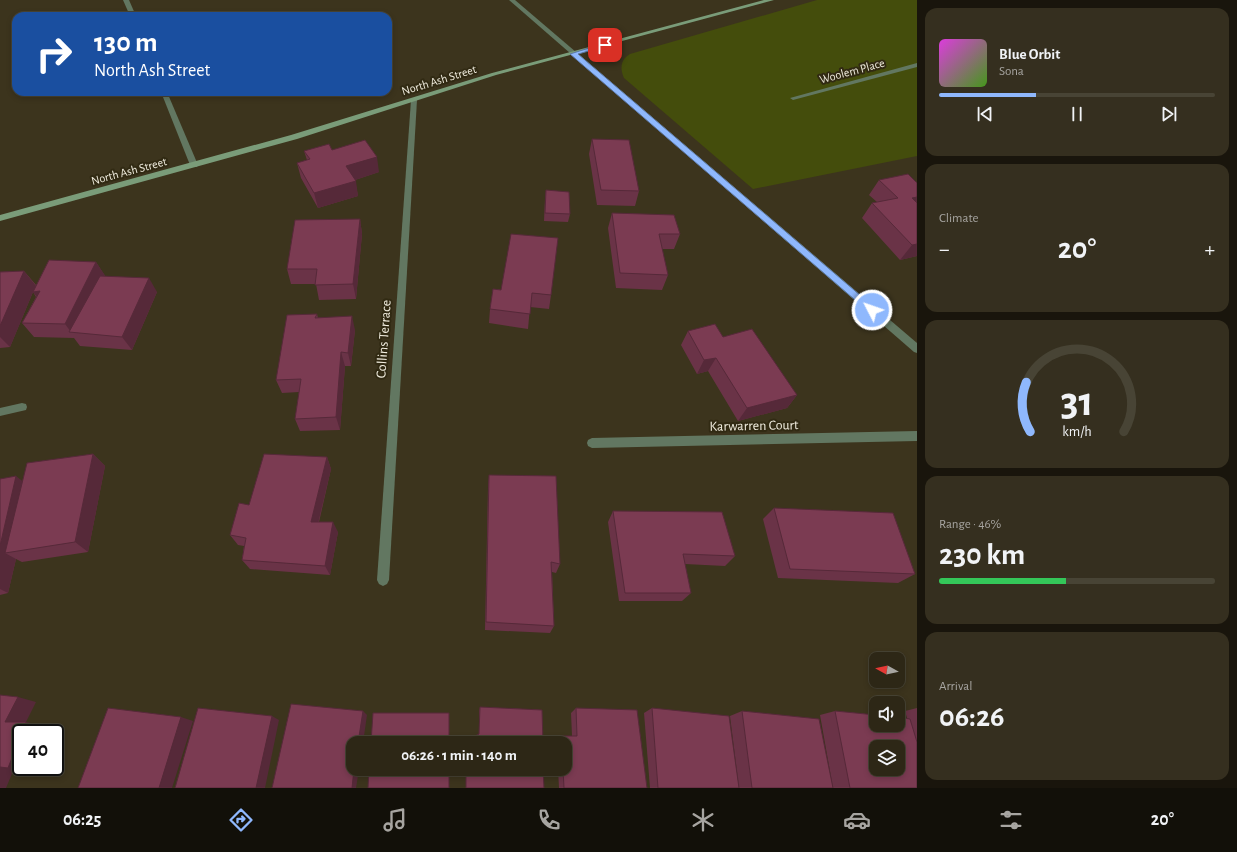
<!DOCTYPE html>
<html lang="en">
<head>
<meta charset="utf-8">
<style>
  :root { --surface:#2d2716; --page:#352f1f; --text:#f1f3f6; --muted:#a7a5a1; --line:#484435; --accent:#8fb8fd }
  body { margin:0; font-family:"Alegreya Sans",sans-serif; background:var(--page); color:var(--text); height:100vh; display:flex; flex-direction:column; font-size:15px; white-space:nowrap }
  * { box-sizing:border-box; margin:0 }
  p { font-size:13px; color:var(--muted) }
  .icon { flex:none; width:22px; height:22px; fill:none; stroke:currentColor; stroke-width:2; stroke-linecap:round; stroke-linejoin:round }
  .map { position:relative; flex:1; overflow:hidden }
  .drawer { display:flex; flex-direction:column; gap:8px; padding:8px; background:#19150c; width:320px }
  .drawer>* { flex:none }
  .guide { position:absolute; left:12px; top:12px; width:380px; height:84px; border-radius:12px; box-shadow:0 2px 6px #0003,0 0 0 1px var(--line); background:#1a4fa0; color:#fff; overflow:hidden }
  .needle { width:26px; rotate:278deg }
  .controls { position:absolute; left:869px; top:652px; display:grid; gap:8px }
  .controls a { display:grid; place-items:center; width:36px; height:36px; border-radius:8px; background:var(--surface); box-shadow:0 2px 6px #0003,0 0 0 1px var(--line); font-size:20px }
  .speed { position:absolute; left:12px; top:724px; display:flex; gap:8px; font-size:20px; font-weight:700; text-align:center }
  .speed>* { display:grid; place-content:center; width:52px; height:52px; border-radius:50%; background:var(--surface); box-shadow:0 2px 6px #0003,0 0 0 1px var(--line); line-height:1 }
  .speed .limit { border:2px solid #111; border-radius:6px; background:#fff; color:#111 }
  .pin { position:absolute; display:grid; place-items:center; width:34px; height:34px; color:#fff; margin:-17px; border-radius:8px; box-shadow:0 2px 6px #0006 }
  .me { position:absolute; width:44px; margin:-22px; rotate:311deg; stroke-linejoin:round; filter:drop-shadow(0 0 3px #0008) }
  .turn { display:flex; align-items:center; gap:14px; height:84px; padding:0 16px; font-size:18px }
  .turn .icon { width:52px; height:52px; stroke-width:2.5 }
  .turn b { display:block; font-size:28px; line-height:34px }
  .big { font-size:30px; font-weight:700; line-height:1.1 }
  .drawer .card { flex:1; display:flex; flex-direction:column; justify-content:center; gap:6px; min-width:0; padding:0 14px; border-radius:12px; background:var(--page) }
  .drawer .dial { align-items:center; gap:0 }
  .dial svg { height:104px; overflow:visible; fill:none; stroke:var(--line); stroke-width:7; stroke-linecap:round; text-anchor:middle }
  .dial text { fill:var(--text); stroke:none }
  .song { display:flex; align-items:center; gap:12px }
  .cover { width:48px; height:48px; border-radius:6px; background:linear-gradient(135deg,hsl(300 70% 55%),hsl(100 70% 35%)) }
  .played { height:4px; border-radius:2px; background:linear-gradient(90deg,var(--accent) 35%,var(--line) 35%) }
  .keys { display:flex; justify-content:space-around; direction:ltr }
  .heat { display:flex; justify-content:space-between; align-items:center; font-size:22px; direction:ltr }
  .charge { height:6px; border-radius:3px; background:linear-gradient(90deg,#34c759 46%,var(--line) 0) }
  .trip { position:absolute; left:346px; top:736px; width:226px; height:40px; border-radius:12px; background:var(--surface); box-shadow:0 2px 6px #0003,0 0 0 1px var(--line); font-weight:700; line-height:40px; text-align:center }
  .menu { display:flex; height:64px; justify-content:space-around; align-items:center; background:#121009; color:var(--muted) }
  .menu .icon { width:28px; height:28px }
  .menu .current { color:var(--accent) }
  .menu b { font-size:18px; color:var(--text) }
  main { display:flex; flex:1; min-height:0 }
  .map>svg:first-child { display:block }
  .green { fill:#444d0c }
  .lines { fill:none; stroke-linecap:round; stroke-linejoin:round }
  .minor { fill:#627761; fill-rule:evenodd }
  .tertiary { fill:#627761; fill-rule:evenodd }
  .secondary { fill:#7a9c79; fill-rule:evenodd }
  .wall { fill:#6a3347 }
  .shaded-wall { fill:#562939 }
  .building { fill:#7b3b52; stroke:#562939; fill-rule:evenodd }
  .route { fill:#8fb8fd; stroke:#5d78a4 }
  .labels { text-anchor:middle; dominant-baseline:central; stroke-width:4; stroke-linejoin:round; paint-order:stroke }
  .far-street-label { font-size:12px; fill:#f1eddf; stroke:#312a13 }
  .street-label { font-size:14px; fill:#f1eddf; stroke:#312a13 }
</style>
</head>
<body>
<main>
<div class="map">
<svg width="917" height="788" viewBox="0 0 917 788">
  <rect width="100%" height="100%" fill="#3c341d"/>
  <path class="green" d="M817,0H917V156L753,189L624,78C620,69 620,60 630,54Z"/>
  <g class="lines">
    <g class="minor">
      <path d="M123,0H129L136,16H130Z"/>
      <path d="M917,63V67L793,100L790,98Z"/>
      <path d="M161,92H167L198,165L197,167H194L190,165Z"/>
      <path d="M414,98L417,100L389,580L387,584L383,586L379,584L377,580L411,100Z"/>
      <path d="M22,403L26,404L27,407L26,410L0,416V408Z"/>
      <path d="M917,431V441L592,448L588,446L587,443L588,440L592,438Z"/>
    </g>
    <path class="tertiary" d="M509,0H515L917,343V353L914,352Z"/>
    <path class="secondary" d="M764,0H774L496,75L297,139L0,221V215L291,135L492,73Z"/>
  </g>
  <g class="wall">
    <path d="M592,139L639,191L635,206L597,205L589,154Z"/>
    <path d="M332,150L379,172L355,180L358,196L318,208L301,178L297,163L307,160L304,151Z"/>
    <path d="M879,180L917,183V256L900,260L862,218L872,203L877,202L869,195Z"/>
    <path d="M546,190L570,214L568,222L544,221L545,198Z"/>
    <path d="M612,213L680,234L674,249H662L668,275L662,290L616,288L608,228Z"/>
    <path d="M360,219L362,234L356,299L319,300L316,284H291L287,269Z"/>
    <path d="M96,262L105,276L157,292L132,350L80,346L74,338L34,337L22,323L36,297L33,292L10,347L0,348V272L24,271L36,285Z"/>
    <path d="M493,289L551,295L549,309L530,307L528,329L489,323L490,309Z"/>
    <path d="M317,314L318,318L355,330L351,366H345L340,430L300,431L295,419L299,392L282,393L276,380Z"/>
    <path d="M688,331L723,337L797,395L787,408L738,421L708,371L697,374L681,345Z"/>
    <path d="M93,454L105,466L88,552L22,562L16,559L8,593L0,595V479L23,481Z"/>
    <path d="M327,457L331,469L319,522L338,532L330,575L250,569L242,560L244,546L238,545L230,535L249,505Z"/>
    <path d="M489,475L560,564L556,573L552,572L554,626L550,633L485,630L488,487Z"/>
    <path d="M774,508L915,574L898,583L778,578L763,519Z"/>
    <path d="M613,511L735,556L725,566L685,564L691,593L682,601H619L608,522Z"/>
    <path d="M480,707L542,710L479,734V711Z"/>
    <path d="M576,708L647,788H559L558,769H565V743H557V739L561,736H572L571,713Z"/>
    <path d="M652,708L739,788H650L644,713Z"/>
    <path d="M917,708V788H833L820,715L835,711L907,718L905,711Z"/>
    <path d="M742,711L833,788H739L730,716Z"/>
  </g>
  <g class="shaded-wall">
    <path d="M377,157L379,172L349,182L346,166Z"/>
    <path d="M356,181L358,196L318,208L314,193Z"/>
    <path d="M917,197V209L912,198Z"/>
    <path d="M360,219L362,234L356,299L353,284Z"/>
    <path d="M917,244V256L900,260L912,245Z"/>
    <path d="M96,262L106,277L71,332L65,324Z"/>
    <path d="M24,271L40,291L44,306L33,292L10,347L0,337V326Z"/>
    <path d="M149,278L157,292L132,350L122,337Z"/>
    <path d="M352,316L355,330L351,366L348,353Z"/>
    <path d="M341,352L345,366L340,430L336,417Z"/>
    <path d="M716,358L708,371L697,374L704,360Z"/>
    <path d="M797,395L787,408L738,421L747,408Z"/>
    <path d="M93,454L105,466L88,552L75,542Z"/>
    <path d="M327,457L331,469L316,532L311,522Z"/>
    <path d="M16,476L31,488L5,553L16,559L8,593L0,589V546Z"/>
    <path d="M333,522L338,532L330,575L325,566Z"/>
    <path d="M18,697L36,702L26,722L44,726L41,733H22L5,722Z"/>
    <path d="M363,711L367,715L363,743H358Z"/>
    <path d="M272,716L279,720L265,788H256Z"/>
    <path d="M181,717L193,721L172,788H159Z"/>
    <path d="M21,734V767H28L27,771L14,769L6,788H0V767Z"/>
    <path d="M354,769H359L356,788H352Z"/>
  </g>
  <g class="building">
    <path d="M592,139L629,140L639,191L601,190Z"/>
    <path d="M365,140L377,157L346,166L356,181L314,193L297,163L310,159L304,151L329,144L332,150Z"/>
    <path d="M908,174L917,183V197L912,198L917,203V244L912,245L872,203L898,198L879,180Z"/>
    <path d="M546,190L569,192L570,214L545,213Z"/>
    <path d="M612,213L674,215L680,234H659L668,275L620,273Z"/>
    <path d="M360,219L353,284L315,285L317,269H287L295,220Z"/>
    <path d="M511,234L558,238L551,295L532,293L530,314L490,309L493,289L501,290Z"/>
    <path d="M49,260L96,262L65,324L22,323L40,291L33,292Z"/>
    <path d="M24,271L0,326V272Z"/>
    <path d="M100,276L149,278L122,337L69,332Z"/>
    <path d="M317,314L315,318L352,316L348,353L341,352L336,417L295,419L301,379L276,380L287,315Z"/>
    <path d="M715,324L723,337L752,329L797,395L747,408L716,358L704,360L688,331Z"/>
    <path d="M93,454L75,542L5,553L27,463Z"/>
    <path d="M264,454L327,457L311,522H333L325,566L242,560L246,538L230,535L239,503L249,505Z"/>
    <path d="M489,475L556,476L560,564L551,562L554,626L486,622Z"/>
    <path d="M16,476L0,546V479Z"/>
    <path d="M774,508L893,513L915,574L790,569Z"/>
    <path d="M613,511L722,512L735,556L683,554L691,593H625Z"/>
    <path d="M0,695L18,697L5,722H26L8,768L0,767Z"/>
    <path d="M291,704L363,711L358,743H353V769H354L352,788H272Z"/>
    <path d="M480,707L542,710L543,743H467V740L479,734Z"/>
    <path d="M108,708L181,717L159,788H78Z"/>
    <path d="M198,708L272,716L256,788H175Z"/>
    <path d="M576,708L637,710L647,788H564L563,769H565V743H561V736H577Z"/>
    <path d="M652,708L729,716L739,788H658Z"/>
    <path d="M742,711L819,719L833,788H752Z"/>
    <path d="M835,711L876,715V725H898V717L910,719L917,742V788H850ZM876,747H898V769H876Z"/>
    <path d="M373,713H449V743H371Z"/>
    <path d="M369,769H449V788H368Z"/>
    <path d="M466,769H543L544,788H466Z"/>
  </g>
  <path class="route" d="M605,43L608,45L607,46L578,54L875,308L876,310L875,312H869L570,54Z"/>
  <g class="labels">
    <g class="far-street-label">
      <text transform="translate(852 71) rotate(-15)">Woolem Place</text>
      <text transform="translate(439 80) rotate(-17)">North Ash Street</text>
      <text transform="translate(129 171) rotate(-15)">North Ash Street</text>
    </g>
    <g class="street-label">
      <text transform="translate(384 339) rotate(-86)">Collins Terrace</text>
      <text transform="translate(754 426) rotate(-1)">Karwarren Court</text>
    </g>
  </g>
</svg>
<div class="controls">
<a><svg class="needle" viewBox="-14 -14 28 28"><path d="M0-13l5 13h-10z" fill="#e53935"/><path d="M0 13l5-13h-10z" fill="#a7a5a1"/></svg></a>
<a><svg class="icon" aria-label="sound" viewBox="0 0 24 24"><path d="M4 9h4l5-4v14l-5-4H4zM17 9q2 3 0 6"/></svg></a>
<a><svg class="icon" aria-label="layers" viewBox="0 0 24 24"><path d="M12 4l9 5-9 5-9-5zM3 14l9 5 9-5"/></svg></a>
</div>
<div class="speed"><div class="limit">40</div></div>
<div class="pin" style="left:605px;top:45px;background:#d93025"><svg class="icon" aria-label="arrive" viewBox="0 0 24 24"><path d="M6 21V4h12l-3 4 3 4H6"/></svg></div>
<svg class="me" style="left:872px;top:310px" viewBox="-20 -20 40 40"><circle r="17" fill="#8fb8fd" stroke="#fff" stroke-width="3"/><path d="M0-11L8 9 0 5-8 9z" fill="#fff"/></svg>
<div class="trip">06:26 · 1 min · 140 m</div>
<div class="guide">
<div class="turn"><svg class="icon" aria-label="right" viewBox="0 0 24 24"><path d="M7 20v-9h11M14 6l5 5-5 5"/></svg><div><b>130 m</b>North Ash Street</div></div>
</div>
</div>
<section class="drawer">
<div class="card">
<div class="song"><i class="cover"></i><div><b>Blue Orbit</b><p>Sona</p></div></div>
<div class="played"></div>
<div class="keys"><svg class="icon" aria-label="previous" viewBox="0 0 24 24"><path d="M18 5L8 12l10 7zM5 5v14"/></svg><svg class="icon" aria-label="pause" viewBox="0 0 24 24"><path d="M8 5v14M16 5v14"/></svg><svg class="icon" aria-label="next" viewBox="0 0 24 24"><path d="M6 5l10 7-10 7zM19 5v14"/></svg></div>
</div>
<div class="card"><p>Climate</p>
<div class="heat"><a>−</a><b class="big">20°</b><a>+</a></div>
</div>
<div class="card dial"><svg viewBox="0 0 100 80">
<path d="M14 69A42 42 0 1 1 86 69"/>
<path d="M14 69A42 42 0 0 1 11 31" stroke="#8fb8fd"/>
<text x="50" y="56" font-size="32" font-weight="700">31</text>
<text x="50" y="72" font-size="11">km/h</text>
</svg></div>
<div class="card"><p>Range · 46%</p><b class="big">230 km</b><div class="charge"></div></div>
<div class="card"><p>Arrival</p><b class="big">06:26</b></div>
</section>
</main>
<nav class="menu">
<b>06:25</b>
<svg class="icon current" aria-label="directions" viewBox="0 0 24 24"><path d="M12 3l9 9-9 9-9-9zM9 14v-3h6M13 9l2 2-2 2"/></svg>
<svg class="icon" aria-label="music" viewBox="0 0 24 24"><path d="M9 18V5l10-2v13"/><circle cx="6" cy="18" r="3"/><circle cx="16" cy="16" r="3"/></svg>
<svg class="icon" aria-label="phone" viewBox="0 0 24 24"><path d="M5 4h4l2 5-3 2q2 4 5 5l2-3 5 2v4C11 20 4 13 5 4z"/></svg>
<svg class="icon" aria-label="climate" viewBox="0 0 24 24"><path d="M12 3v18M4 7l16 10M4 17L20 7"/></svg>
<svg class="icon" aria-label="car" viewBox="0 0 24 24"><path d="M5 17H2v-5l4-1 3-4h7l3 4 3 1v5h-3M9 17h6M6 11h13"/><circle cx="7" cy="17" r="2"/><circle cx="17" cy="17" r="2"/></svg>
<svg class="icon" aria-label="filters" viewBox="0 0 24 24"><path d="M4 7h16M4 17h16"/><circle cx="9" cy="7" r="2"/><circle cx="15" cy="17" r="2"/></svg>
<b>20°</b>
</nav>
</body>
</html>
